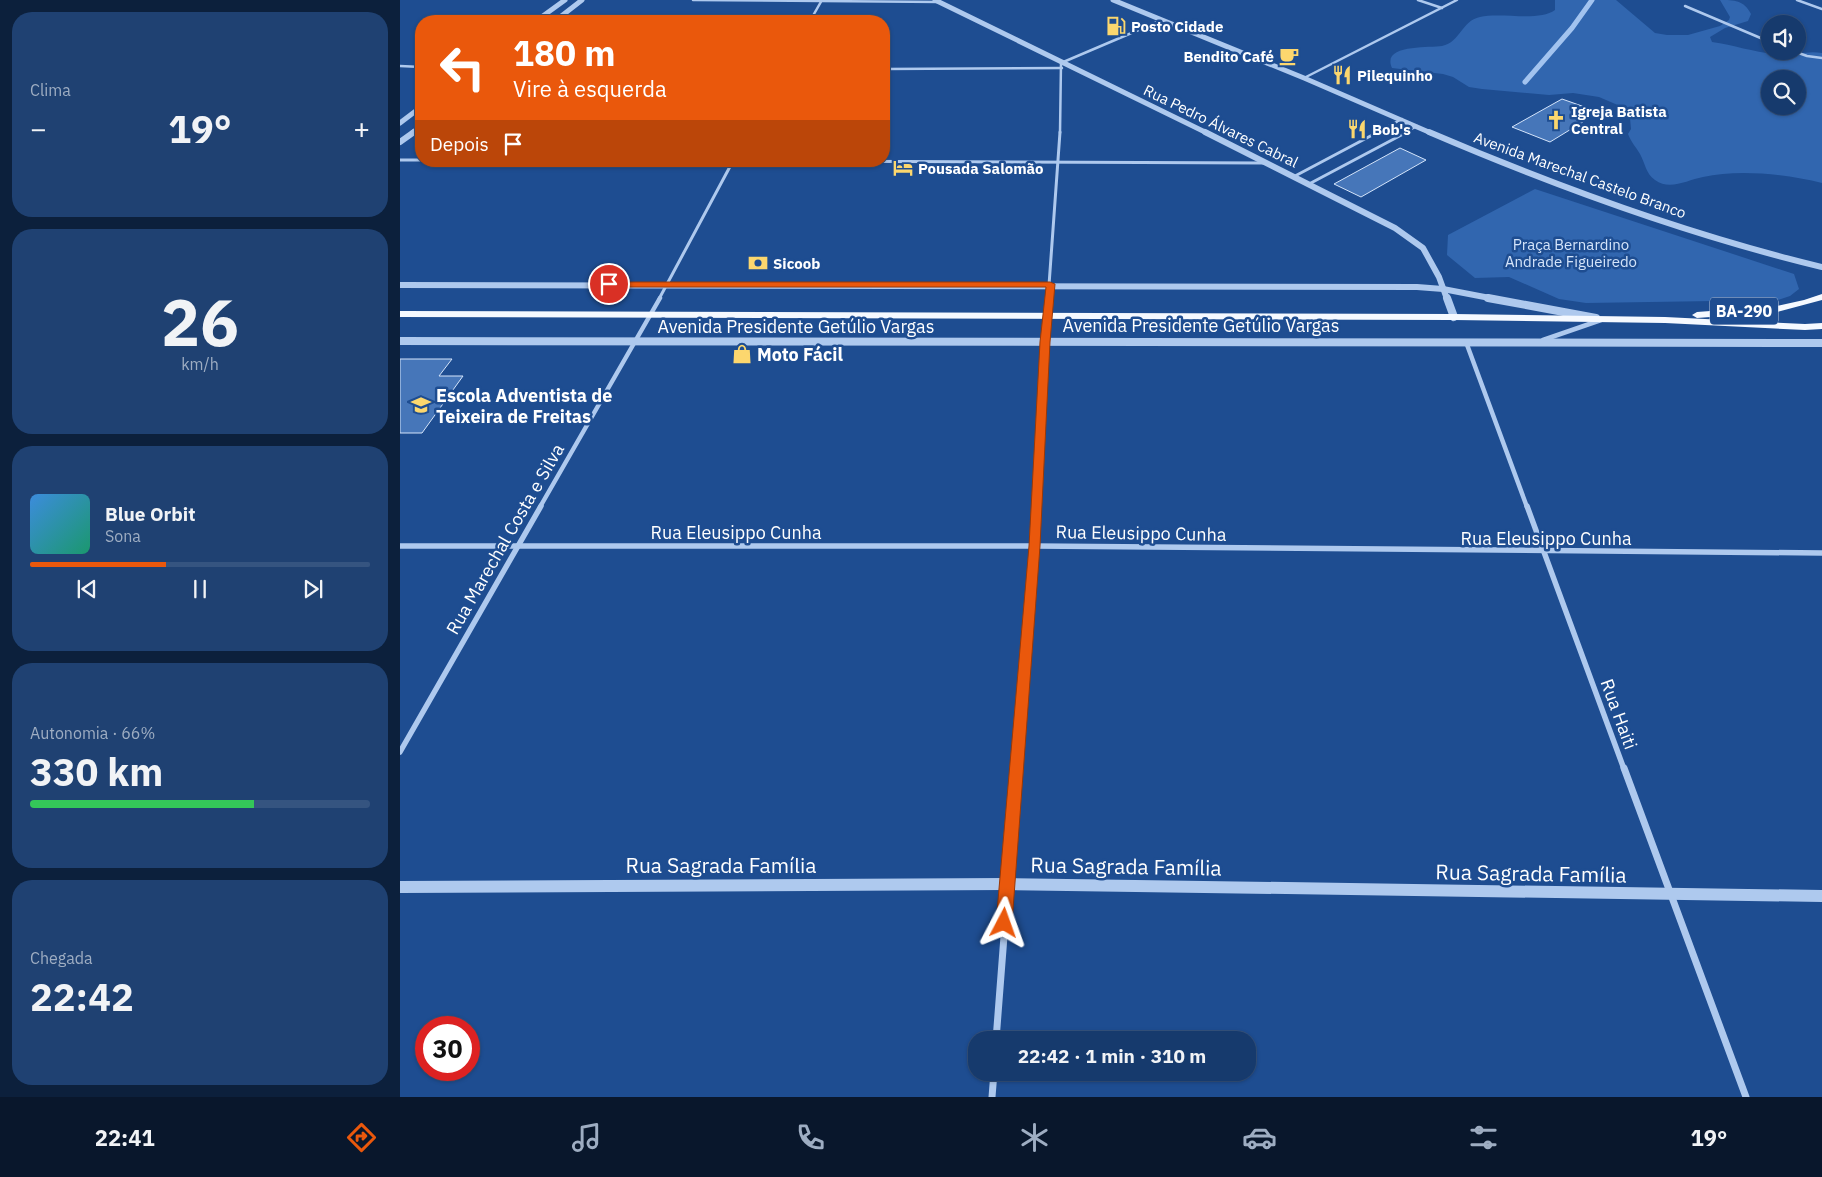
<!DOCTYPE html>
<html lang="pt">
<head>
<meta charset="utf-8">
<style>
  :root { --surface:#163a6d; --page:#1f4172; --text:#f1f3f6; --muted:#9eadc2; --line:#355480; --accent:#ea580c }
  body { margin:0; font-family:"IBM Plex Sans",sans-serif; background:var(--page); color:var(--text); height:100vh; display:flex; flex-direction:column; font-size:19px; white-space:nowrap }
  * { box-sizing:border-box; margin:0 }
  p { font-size:16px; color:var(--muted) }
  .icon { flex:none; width:28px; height:28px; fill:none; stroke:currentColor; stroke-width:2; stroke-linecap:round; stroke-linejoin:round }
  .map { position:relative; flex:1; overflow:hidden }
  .panel { display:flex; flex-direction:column; gap:12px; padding:12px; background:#0c203c; width:400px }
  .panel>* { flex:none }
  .guide { position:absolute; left:15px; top:15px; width:475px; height:152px; border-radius:20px; box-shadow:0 1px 4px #0004,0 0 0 1px var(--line); background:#ea580c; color:#fff; overflow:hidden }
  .tools { position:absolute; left:1361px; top:15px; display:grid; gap:10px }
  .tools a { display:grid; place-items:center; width:45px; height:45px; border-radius:50%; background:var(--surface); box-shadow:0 1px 4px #0004,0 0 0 1px var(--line); font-size:25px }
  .speed { position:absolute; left:15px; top:1016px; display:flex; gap:10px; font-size:25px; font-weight:700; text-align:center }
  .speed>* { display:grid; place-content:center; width:65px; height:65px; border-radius:50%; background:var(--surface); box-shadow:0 1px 4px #0004,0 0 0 1px var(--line); line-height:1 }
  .speed .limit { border:8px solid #d22; background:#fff; color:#111 }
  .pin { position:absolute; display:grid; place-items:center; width:42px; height:42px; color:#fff; margin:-21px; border:2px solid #fff; border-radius:50%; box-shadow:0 1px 5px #0007 }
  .me { position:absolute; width:55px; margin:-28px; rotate:4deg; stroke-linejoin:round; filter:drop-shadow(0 0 4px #0008) }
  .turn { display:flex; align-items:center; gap:18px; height:105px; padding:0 15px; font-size:22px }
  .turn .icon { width:65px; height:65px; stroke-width:2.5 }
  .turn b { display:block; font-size:35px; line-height:42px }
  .then { display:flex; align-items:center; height:48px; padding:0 15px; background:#0003; gap:10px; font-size:19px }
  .big { font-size:38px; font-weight:800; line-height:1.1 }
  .panel .widget { flex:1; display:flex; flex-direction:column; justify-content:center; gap:8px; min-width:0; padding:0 18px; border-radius:20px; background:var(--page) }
  .panel .dial { align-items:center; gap:0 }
  .dial b { font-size:65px; line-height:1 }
  .song { display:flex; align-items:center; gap:15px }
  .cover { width:60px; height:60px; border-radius:8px; background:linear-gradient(135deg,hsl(210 70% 55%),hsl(160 70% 35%)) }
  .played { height:5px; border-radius:2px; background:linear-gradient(90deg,var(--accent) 40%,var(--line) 40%) }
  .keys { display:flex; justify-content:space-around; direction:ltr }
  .heat { display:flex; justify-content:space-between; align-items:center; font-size:28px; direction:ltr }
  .charge { height:8px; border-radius:4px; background:linear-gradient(90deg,#34c759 66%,var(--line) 0) }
  .trip { position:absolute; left:568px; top:1031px; width:288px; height:50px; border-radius:20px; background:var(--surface); box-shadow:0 1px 4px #0004,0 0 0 1px var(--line); font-weight:800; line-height:50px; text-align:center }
  .tabs { display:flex; height:80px; justify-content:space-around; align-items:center; background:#09172c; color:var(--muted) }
  .tabs .icon { width:35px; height:35px }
  .tabs .current { color:var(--accent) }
  .tabs b { font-size:22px; color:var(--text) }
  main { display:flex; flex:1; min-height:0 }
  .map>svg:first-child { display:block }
  .green { fill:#3166af; fill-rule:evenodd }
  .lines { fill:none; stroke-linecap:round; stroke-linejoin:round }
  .stream { stroke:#a2c3ef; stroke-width:5 }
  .building { fill:#4676b9; stroke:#d4e4fa }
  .minor-far4 { stroke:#aec9ee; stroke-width:2.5 }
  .minor-far3 { stroke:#aec9ee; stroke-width:3 }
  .minor-far2 { stroke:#aec9ee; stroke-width:4.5 }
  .minor-far1 { stroke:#aec9ee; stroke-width:5.5 }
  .minor { stroke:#aec9ee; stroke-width:7 }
  .tertiary-far3 { stroke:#aec9ee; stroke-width:5 }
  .tertiary-far2 { stroke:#aec9ee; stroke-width:6 }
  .tertiary-far1 { stroke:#aec9ee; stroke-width:8 }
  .tertiary { stroke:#aec9ee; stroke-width:12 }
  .primary { fill:#f5f9ff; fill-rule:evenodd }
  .route { fill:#ea580c; stroke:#983908 }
  .labels { text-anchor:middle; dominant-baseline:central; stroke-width:5; stroke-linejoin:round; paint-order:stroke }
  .far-poi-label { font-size:15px; font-weight:bold; fill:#fff; stroke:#1e4d91; text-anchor:start }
  .far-street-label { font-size:15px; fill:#fff; stroke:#1e4d91 }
  .far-park-label { font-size:15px; fill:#d4e4fa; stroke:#1e4d91 }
  .shield { fill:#1e4d91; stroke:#bccade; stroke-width:1 }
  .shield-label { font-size:16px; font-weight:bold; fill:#fff }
  .street-label { font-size:18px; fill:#fff; stroke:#1e4d91 }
  .poi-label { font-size:18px; font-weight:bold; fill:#fff; stroke:#1e4d91; text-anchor:start }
  .near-street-label { font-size:21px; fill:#fff; stroke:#1e4d91 }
</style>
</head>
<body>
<main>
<section class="panel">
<div class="widget"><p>Clima</p>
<div class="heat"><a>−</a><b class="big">19°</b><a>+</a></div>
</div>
<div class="widget dial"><b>26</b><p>km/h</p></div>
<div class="widget">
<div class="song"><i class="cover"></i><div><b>Blue Orbit</b><p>Sona</p></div></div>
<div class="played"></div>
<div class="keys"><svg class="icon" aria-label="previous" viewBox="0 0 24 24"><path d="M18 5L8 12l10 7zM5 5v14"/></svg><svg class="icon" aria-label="pause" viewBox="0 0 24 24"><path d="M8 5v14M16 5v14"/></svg><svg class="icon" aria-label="next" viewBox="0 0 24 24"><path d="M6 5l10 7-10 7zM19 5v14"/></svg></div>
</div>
<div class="widget"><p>Autonomia · 66%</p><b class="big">330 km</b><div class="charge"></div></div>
<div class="widget"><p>Chegada</p><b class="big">22:42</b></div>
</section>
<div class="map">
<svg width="1422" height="1097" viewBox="0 0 1422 1097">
  <rect width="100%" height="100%" fill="#1e4d91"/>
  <g class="green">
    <path d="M1155,0H1216L1255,33L1267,35H1288L1320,26L1329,20L1330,17L1320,0C1334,0 1344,0 1351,14L1348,21L1325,28L1310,37L1312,42C1333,45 1354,52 1374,54C1390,57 1405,50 1422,53V183C1387,174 1338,169 1303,177C1287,180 1270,191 1255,180C1246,174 1245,163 1240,154C1236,147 1231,142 1228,134L1231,129L1230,118L1227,112L1220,106L1199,97L1173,93L1149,95L1082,89L1069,87L1053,77L1043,74L992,68C981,44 1029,48 1042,46C1061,42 1061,21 1080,17C1101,12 1139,22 1155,10ZM1370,79H1398V106H1370Z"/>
    <path d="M1135,189L1394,274L1399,289L1390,296L1378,300L1186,303L1159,299L1109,277L1075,278L1047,255L1048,235Z"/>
  </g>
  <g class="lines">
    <path class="stream" d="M1125,82L1172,28L1192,0"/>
  </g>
  <g class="building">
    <path d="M1162,99L1199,112L1150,142L1112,127Z"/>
    <path d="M1000,148L1026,160L961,197L934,184Z"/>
    <path d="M0,359H52L39,376H63L22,433H0Z"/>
  </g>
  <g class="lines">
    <g class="minor-far4">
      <path d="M293,0L540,2"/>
      <path d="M1018,0L1042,8"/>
      <path d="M1397,0L1422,9"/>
      <path d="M1285,6L1370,42"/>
      <path d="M410,21L422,0"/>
      <path d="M1393,51L1407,56L1422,58"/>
      <path d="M0,66L21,67"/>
      <path d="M484,69L662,68"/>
      <path d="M904,78L1057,0"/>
      <path d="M660,133L661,63L762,20"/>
      <path d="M976,133L1002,119"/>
      <path d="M1004,133L1017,126"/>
    </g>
    <g class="minor-far3">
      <path d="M0,160H21"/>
      <path d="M390,161L865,163"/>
      <path d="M895,176L978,132"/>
      <path d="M909,184L1007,132"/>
      <path d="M259,299L333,161"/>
      <path d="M648,299L660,132"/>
    </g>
    <g class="minor-far2">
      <path d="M1143,340L1201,320"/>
      <path d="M1066,342L1127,507"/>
      <path d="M140,507L260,298"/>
      <path d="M637,507L648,298"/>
    </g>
    <g class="minor-far1">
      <path d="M1127,506L1224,769"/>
      <path d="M0,546H635L1422,553"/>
      <path d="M0,752L141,506"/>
      <path d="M617,769L637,506"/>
    </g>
    <g class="minor">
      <path d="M1224,768L1346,1097"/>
      <path d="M596,1040L617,768"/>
      <path d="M592,1097L594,1072"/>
    </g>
    <g class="tertiary-far3">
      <path d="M535,0L807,133"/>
      <path d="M713,0L904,78L1031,133"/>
      <path d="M136,21L165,0"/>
      <path d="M155,21L182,0"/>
      <path d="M0,123L21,107"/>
      <path d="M12,133L21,126"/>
    </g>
    <g class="tertiary-far2">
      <path d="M805,132L995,228L1023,248L1039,277L1047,299"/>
      <path d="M1029,132C1155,186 1288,235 1422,267"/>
      <path d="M0,142L14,132"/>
      <path d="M0,285L1017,287L1043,289L1095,299"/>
    </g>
    <g class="tertiary-far1">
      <path d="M1047,298L1054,317"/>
      <path d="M1088,298L1196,318"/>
      <path d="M0,341L1422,343"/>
    </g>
    <path class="tertiary" d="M0,887L607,884L1422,896"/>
    <g class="primary">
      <path d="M1422,294V300L1377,312L1297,318L1292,315L1297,312L1377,306L1404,300Z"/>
      <path d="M0,311L1054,314L1265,317L1405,324L1422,323V329L1405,330L1265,323L1054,320L0,317Z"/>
    </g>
  </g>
  <path class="route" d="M206,282H650L655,284L650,342L640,546L612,923L610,929L604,931L599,929L596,923L629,546L640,342L646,287H209L206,286Z"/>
  <defs>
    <symbol id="fuel-bare" viewBox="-9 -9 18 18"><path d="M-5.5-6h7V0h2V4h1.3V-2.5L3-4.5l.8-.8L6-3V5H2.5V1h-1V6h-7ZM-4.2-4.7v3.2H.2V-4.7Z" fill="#fcd76e" stroke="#1e4d91" stroke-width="2.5" paint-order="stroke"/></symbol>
    <symbol id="cafe-bare" viewBox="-9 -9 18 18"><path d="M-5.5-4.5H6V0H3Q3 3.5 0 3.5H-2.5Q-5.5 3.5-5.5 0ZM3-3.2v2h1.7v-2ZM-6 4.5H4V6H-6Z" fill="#fcd76e" stroke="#1e4d91" stroke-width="2.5" paint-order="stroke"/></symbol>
    <symbol id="restaurant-bare" viewBox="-9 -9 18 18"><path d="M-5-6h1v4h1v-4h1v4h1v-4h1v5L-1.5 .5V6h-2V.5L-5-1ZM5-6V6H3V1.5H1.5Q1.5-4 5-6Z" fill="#fcd76e" stroke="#1e4d91" stroke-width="2.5" paint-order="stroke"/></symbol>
    <symbol id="church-bare" viewBox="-9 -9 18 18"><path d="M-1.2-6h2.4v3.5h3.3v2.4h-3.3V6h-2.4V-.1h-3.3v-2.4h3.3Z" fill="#fcd76e" stroke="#1e4d91" stroke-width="2.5" paint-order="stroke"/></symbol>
    <symbol id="hotel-bare" viewBox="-9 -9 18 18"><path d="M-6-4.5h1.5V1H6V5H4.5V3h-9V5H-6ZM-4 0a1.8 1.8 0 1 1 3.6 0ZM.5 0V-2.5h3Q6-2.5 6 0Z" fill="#fcd76e" stroke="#1e4d91" stroke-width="2.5" paint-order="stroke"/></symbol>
    <symbol id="bank-bare" viewBox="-9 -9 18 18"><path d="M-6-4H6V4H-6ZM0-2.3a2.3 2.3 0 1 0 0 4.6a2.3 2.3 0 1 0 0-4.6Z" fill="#fcd76e" stroke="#1e4d91" stroke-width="2.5" paint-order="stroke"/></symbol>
    <symbol id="shop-bare" viewBox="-9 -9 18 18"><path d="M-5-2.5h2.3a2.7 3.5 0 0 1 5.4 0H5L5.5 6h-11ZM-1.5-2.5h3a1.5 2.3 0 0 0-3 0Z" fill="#fcd76e" stroke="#1e4d91" stroke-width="2.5" paint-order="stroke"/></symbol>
    <symbol id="school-bare" viewBox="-9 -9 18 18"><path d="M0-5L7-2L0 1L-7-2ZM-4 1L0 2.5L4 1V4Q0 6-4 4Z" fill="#fcd76e" stroke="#1e4d91" stroke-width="2.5" paint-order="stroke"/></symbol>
  </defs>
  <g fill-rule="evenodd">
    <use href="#fuel-bare" x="702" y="12" width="28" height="28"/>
    <use href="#cafe-bare" x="875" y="42" width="28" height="28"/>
    <use href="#restaurant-bare" x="928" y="61" width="28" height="28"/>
    <use href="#church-bare" x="1142" y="106" width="28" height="28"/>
    <use href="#restaurant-bare" x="943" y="115" width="28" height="28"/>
    <use href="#hotel-bare" x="489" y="154" width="28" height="28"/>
    <use href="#bank-bare" x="344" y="249" width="28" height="28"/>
    <use href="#shop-bare" x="328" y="340" width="28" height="28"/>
    <use href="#school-bare" x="7" y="391" width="28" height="28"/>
  </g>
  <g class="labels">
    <g class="far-poi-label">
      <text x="731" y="26">Posto Cidade</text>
      <text x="874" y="56" text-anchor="end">Bendito Café</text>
      <text x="957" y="75">Pilequinho</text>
      <text x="1171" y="111">Igreja Batista<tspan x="1171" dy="17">Central</tspan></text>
      <text x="972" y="129">Bob's</text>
      <text x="518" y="168">Pousada Salomão</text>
      <text x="373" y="263">Sicoob</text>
    </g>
    <g class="far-street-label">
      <text transform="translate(821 126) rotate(26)">Rua Pedro Álvares Cabral</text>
      <text transform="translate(1180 175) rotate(20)">Avenida Marechal Castelo Branco</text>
    </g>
    <g class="far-park-label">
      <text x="1171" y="244">Praça Bernardino<tspan x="1171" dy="17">Andrade Figueiredo</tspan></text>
    </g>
    <rect class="shield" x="1310" y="297.5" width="68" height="27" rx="4"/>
    <g class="shield-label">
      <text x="1344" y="311">BA-290</text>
    </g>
    <g class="street-label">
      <text x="801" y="325">Avenida Presidente Getúlio Vargas</text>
      <text x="396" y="326">Avenida Presidente Getúlio Vargas</text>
      <text x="336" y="532">Rua Eleusippo Cunha</text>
      <text transform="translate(741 533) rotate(1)">Rua Eleusippo Cunha</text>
      <text x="1146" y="538">Rua Eleusippo Cunha</text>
      <text transform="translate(105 539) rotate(-60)">Rua Marechal Costa e Silva</text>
      <text transform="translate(1219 714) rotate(70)">Rua Haiti</text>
    </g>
    <g class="poi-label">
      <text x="357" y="354">Moto Fácil</text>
      <text x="36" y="395">Escola Adventista de<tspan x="36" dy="21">Teixeira de Freitas</tspan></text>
    </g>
    <g class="near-street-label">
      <text x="321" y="865">Rua Sagrada Família</text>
      <text transform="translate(726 866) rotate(1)">Rua Sagrada Família</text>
      <text transform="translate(1131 873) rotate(1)">Rua Sagrada Família</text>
    </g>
  </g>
</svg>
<div class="tools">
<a><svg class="icon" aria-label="sound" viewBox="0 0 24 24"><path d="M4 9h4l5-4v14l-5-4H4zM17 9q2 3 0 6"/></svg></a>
<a><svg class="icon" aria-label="search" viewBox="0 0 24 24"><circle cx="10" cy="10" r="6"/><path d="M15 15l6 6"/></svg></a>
</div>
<div class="speed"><div class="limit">30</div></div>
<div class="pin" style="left:209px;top:284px;background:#d93025"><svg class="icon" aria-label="arrive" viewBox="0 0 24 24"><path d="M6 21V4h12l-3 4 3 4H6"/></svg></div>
<svg class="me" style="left:604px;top:923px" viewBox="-20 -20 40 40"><path d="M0-17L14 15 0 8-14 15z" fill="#ea580c" stroke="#fff" stroke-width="4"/></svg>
<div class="trip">22:42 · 1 min · 310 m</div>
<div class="guide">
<div class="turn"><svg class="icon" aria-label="left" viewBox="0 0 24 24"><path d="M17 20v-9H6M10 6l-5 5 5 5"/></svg><div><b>180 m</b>Vire à esquerda</div></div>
<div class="then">Depois<svg class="icon" aria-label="arrive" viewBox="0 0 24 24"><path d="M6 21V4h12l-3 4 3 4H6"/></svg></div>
</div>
</div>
</main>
<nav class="tabs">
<b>22:41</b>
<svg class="icon current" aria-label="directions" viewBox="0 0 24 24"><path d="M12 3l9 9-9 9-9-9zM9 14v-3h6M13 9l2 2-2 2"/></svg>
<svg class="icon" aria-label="music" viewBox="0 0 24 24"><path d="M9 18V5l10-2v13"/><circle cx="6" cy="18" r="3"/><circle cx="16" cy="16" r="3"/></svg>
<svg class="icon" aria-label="phone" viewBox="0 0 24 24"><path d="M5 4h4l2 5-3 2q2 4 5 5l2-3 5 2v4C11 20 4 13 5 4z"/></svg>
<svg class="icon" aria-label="climate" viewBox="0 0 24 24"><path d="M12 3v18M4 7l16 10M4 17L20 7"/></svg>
<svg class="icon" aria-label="car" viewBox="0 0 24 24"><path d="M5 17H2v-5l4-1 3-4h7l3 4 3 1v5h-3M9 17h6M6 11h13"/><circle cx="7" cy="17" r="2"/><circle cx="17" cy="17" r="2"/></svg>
<svg class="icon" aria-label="filters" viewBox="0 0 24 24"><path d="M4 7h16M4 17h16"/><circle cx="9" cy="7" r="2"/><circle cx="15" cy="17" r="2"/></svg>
<b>19°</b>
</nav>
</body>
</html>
